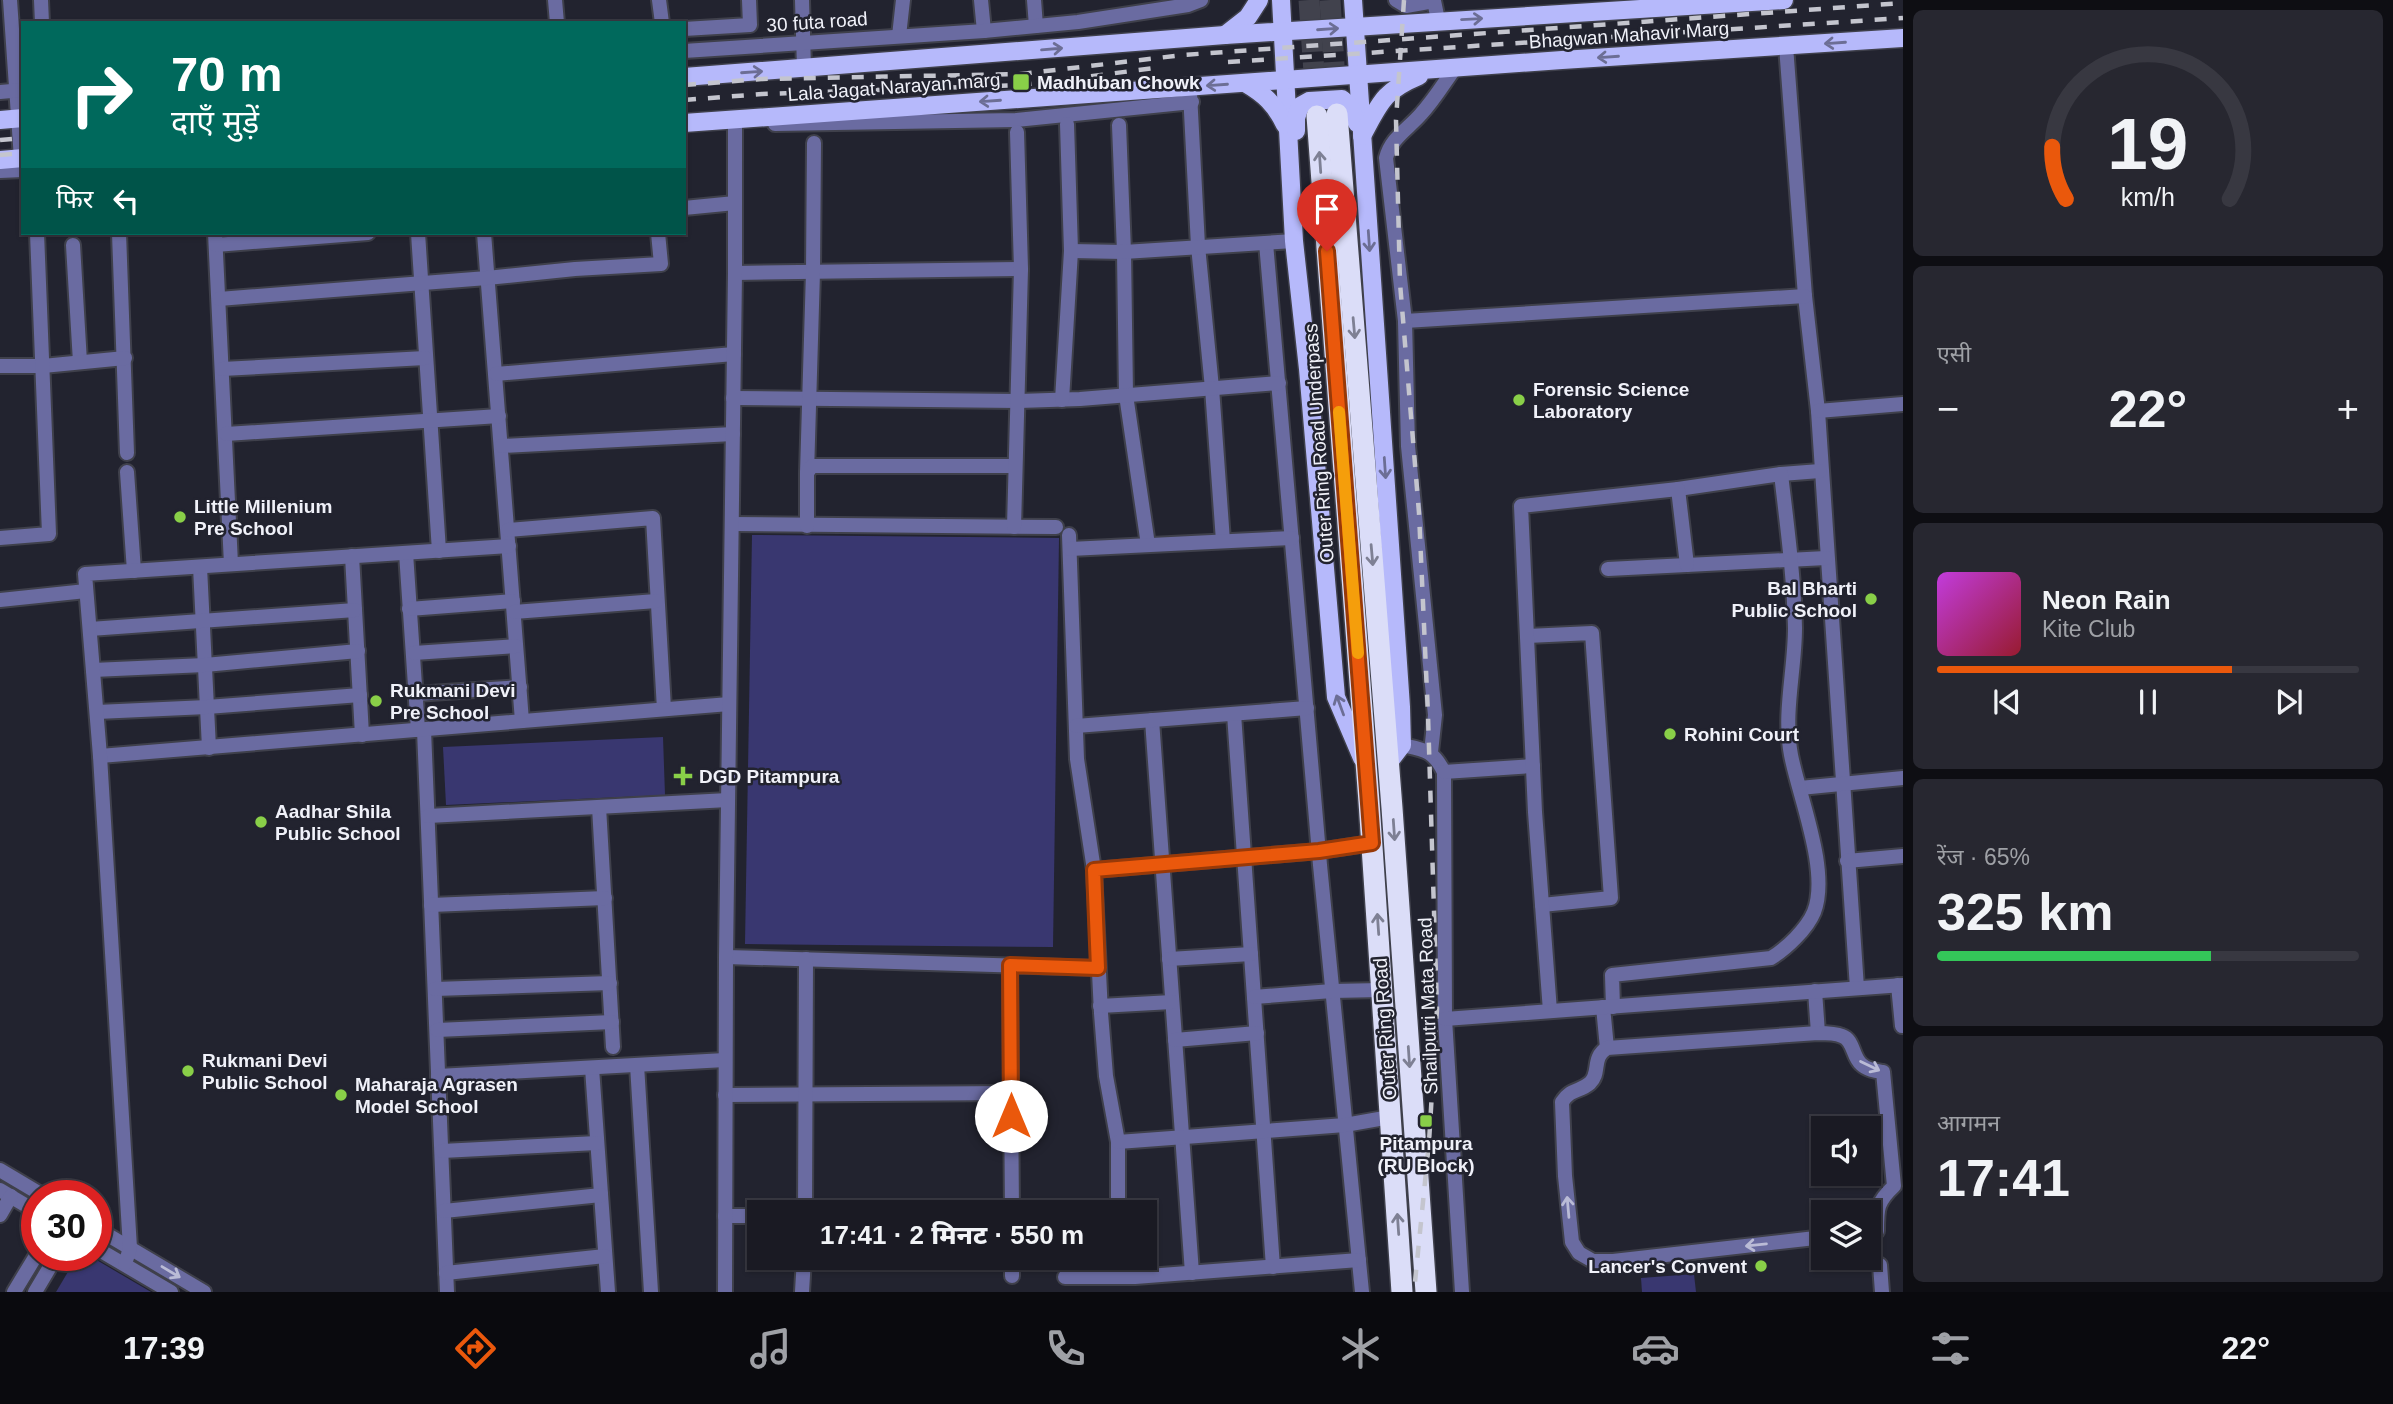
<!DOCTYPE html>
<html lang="hi">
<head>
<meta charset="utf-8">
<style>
  :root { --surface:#1a1a23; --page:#272730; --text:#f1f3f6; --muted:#9fa1a6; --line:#383841; --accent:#ea580c }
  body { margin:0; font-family:Helvetica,"Noto Sans Devanagari",sans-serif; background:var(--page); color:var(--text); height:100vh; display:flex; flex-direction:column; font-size:26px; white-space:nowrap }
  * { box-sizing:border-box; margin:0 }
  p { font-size:23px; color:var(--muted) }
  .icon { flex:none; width:38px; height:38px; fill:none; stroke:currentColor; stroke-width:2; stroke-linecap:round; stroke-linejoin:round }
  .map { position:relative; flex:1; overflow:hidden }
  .drawer { display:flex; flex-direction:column; gap:10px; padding:10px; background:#0e0e13; width:490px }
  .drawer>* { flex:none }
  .banner { position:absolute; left:21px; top:21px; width:665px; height:214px; border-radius:0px; box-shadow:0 2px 5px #0004,0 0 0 2px var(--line); background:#00695c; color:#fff; overflow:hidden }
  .controls { position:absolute; left:1811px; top:1116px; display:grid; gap:14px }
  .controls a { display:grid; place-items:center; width:70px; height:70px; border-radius:0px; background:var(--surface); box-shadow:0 2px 5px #0004,0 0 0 2px var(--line); font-size:35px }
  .speed { position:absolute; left:21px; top:1180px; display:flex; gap:14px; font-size:35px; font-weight:700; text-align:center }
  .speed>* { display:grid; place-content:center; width:91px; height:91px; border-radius:50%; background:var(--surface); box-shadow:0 2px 5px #0004,0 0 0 2px var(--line); line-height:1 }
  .speed .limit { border:10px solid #d22; background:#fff; color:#111 }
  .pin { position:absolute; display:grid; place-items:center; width:60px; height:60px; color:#fff; margin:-72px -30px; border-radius:50% 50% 50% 0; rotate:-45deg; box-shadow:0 0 7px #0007 }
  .pin .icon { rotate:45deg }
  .me { position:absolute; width:77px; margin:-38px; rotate:0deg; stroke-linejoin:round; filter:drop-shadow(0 0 5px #0008) }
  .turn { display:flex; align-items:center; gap:24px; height:147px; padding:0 35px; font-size:32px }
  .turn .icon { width:91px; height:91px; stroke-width:2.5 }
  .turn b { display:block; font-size:49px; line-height:60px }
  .then { display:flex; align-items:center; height:66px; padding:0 35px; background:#0003; gap:14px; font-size:26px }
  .big { font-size:52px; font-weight:800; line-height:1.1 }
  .drawer .tile { flex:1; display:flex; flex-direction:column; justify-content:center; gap:10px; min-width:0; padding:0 24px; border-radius:10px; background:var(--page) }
  .drawer .dial { align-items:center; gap:0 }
  .dial svg { height:182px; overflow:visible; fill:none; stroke:var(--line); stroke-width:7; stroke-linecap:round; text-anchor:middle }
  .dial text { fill:var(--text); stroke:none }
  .song { display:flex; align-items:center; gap:21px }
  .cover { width:84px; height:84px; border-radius:10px; background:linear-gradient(135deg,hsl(290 70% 55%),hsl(350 70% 35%)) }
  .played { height:7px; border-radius:4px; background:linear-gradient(90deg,var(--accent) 70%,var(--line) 70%) }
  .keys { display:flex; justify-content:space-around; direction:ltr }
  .heat { display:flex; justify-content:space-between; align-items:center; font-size:38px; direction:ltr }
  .charge { height:10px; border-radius:5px; background:linear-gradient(90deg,#34c759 65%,var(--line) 0) }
  .trip { position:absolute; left:747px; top:1200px; width:410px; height:70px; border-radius:0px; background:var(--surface); box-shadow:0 2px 5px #0004,0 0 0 2px var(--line); font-weight:800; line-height:70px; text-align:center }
  .menu { display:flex; height:112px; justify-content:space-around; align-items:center; background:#0a0a0e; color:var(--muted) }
  .menu .icon { width:49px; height:49px }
  .menu .current { color:var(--accent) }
  .menu b { font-size:32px; color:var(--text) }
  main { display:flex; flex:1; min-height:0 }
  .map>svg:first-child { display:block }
  .green { fill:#393770 }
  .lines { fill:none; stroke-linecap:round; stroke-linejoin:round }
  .highway-tunnel { stroke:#41424d; stroke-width:21; stroke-dasharray:21 10; stroke-linecap:butt }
  .minor-casing { stroke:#3f404b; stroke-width:18 }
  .major-casing { stroke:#3f404b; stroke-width:21 }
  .highway-casing { stroke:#3f404b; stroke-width:24 }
  .minor { stroke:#6a6ba1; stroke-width:14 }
  .major { stroke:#b6b9fb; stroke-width:18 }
  .highway { stroke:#dbddf8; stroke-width:21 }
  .rail { stroke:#c4c5ce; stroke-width:4.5; stroke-dasharray:12 12; stroke-linecap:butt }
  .oneway { stroke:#6c6e95 }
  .oneway2 { stroke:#7e8094 }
  .oneway3 { stroke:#babbd6 }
  .route-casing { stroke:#983908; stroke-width:18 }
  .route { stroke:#ea580c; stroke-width:12 }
  .slow { stroke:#f59e0b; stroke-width:12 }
  .poi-dot { fill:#89cf48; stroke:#22232f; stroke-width:2.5 }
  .labels { text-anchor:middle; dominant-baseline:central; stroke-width:5; stroke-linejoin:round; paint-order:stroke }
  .street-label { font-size:19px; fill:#f0f1f9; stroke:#22232f }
  .poi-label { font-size:19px; font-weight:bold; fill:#f0f1f9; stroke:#22232f; text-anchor:start }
</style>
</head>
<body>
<main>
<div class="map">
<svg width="1903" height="1292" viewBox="0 0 1903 1292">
  <rect width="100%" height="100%" fill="#22232f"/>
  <g class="green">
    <path d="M752,535L1059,538L1053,947L745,944Z"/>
    <path d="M663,737L665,795L446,805L443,747Z"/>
    <path d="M78,1255H88L151,1292H56Z"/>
    <path d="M1694,1274L1696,1292H1642L1641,1278Z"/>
  </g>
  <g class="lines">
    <g class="highway-tunnel">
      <path d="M1309,0L1317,116"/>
      <path d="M1330,0L1337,114"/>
    </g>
    <defs>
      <g id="minor">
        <path d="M10,0L21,159"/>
        <path d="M41,0L42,23"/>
        <path d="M555,0L557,23"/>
        <path d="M659,0L662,23"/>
        <path d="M802,0L804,68"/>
        <path d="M981,0L984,31"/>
        <path d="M1034,0L1036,26"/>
        <path d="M1396,0L1406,6L1434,1L1438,20"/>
        <path d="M684,29L750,25L749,0"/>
        <path d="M899,36L903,0"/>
        <path d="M1786,46L1805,296L1818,411L1857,988"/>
        <path d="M684,51L984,31L1078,22L1188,5L1201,0"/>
        <path d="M0,92L23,90"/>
        <path d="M1190,93L1198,246L1212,388L1223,541"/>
        <path d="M775,124L1016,120L1192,102"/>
        <path d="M1119,125L1124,252L1126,395L1148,545"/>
        <path d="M0,171L23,170"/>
        <path d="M684,208L735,203"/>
        <path d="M119,233L127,453"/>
        <path d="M215,233L231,564"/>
        <path d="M418,233L439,551"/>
        <path d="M484,233L522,721"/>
        <path d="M1266,243L1320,865L1362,1292"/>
        <path d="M73,245L80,362"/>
        <path d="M216,245L368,233"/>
        <path d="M1071,251L1124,252L1294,241"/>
        <path d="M735,273L1021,269"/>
        <path d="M219,299L487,278L575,269L661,264L658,233"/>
        <path d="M1405,321L1805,296"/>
        <path d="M0,366H43L125,358"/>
        <path d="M222,369L425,358"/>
        <path d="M496,374L734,354"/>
        <path d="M733,398L1019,401L1080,399L1279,383"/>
        <path d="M1062,400L1071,251L1067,124"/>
        <path d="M1818,411L1903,404"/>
        <path d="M226,434L499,416"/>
        <path d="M502,446L733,434"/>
        <path d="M127,472L134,571"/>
        <path d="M807,473L813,272L814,143"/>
        <path d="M1781,474L1820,471"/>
        <path d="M732,524L1056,527"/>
        <path d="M807,526V473L812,466H1014"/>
        <path d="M1014,527L1021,269L1017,132"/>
        <path d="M508,530L653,518L664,709"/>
        <path d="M1069,535L1077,759L1094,870L1101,1013L1106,1076L1118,1142V1213"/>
        <path d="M0,538L49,534L37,233"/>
        <path d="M1070,549L1292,538"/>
        <path d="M406,553L418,730"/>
        <path d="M352,556L362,735"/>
        <path d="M200,567L209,748"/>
        <path d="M1608,569L1826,558"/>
        <path d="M0,600L86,591"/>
        <path d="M409,609L513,601"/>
        <path d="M514,612L656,601"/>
        <path d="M90,629L355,610"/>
        <path d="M1527,636L1592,633L1611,898L1542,905"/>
        <path d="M414,653L516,646"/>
        <path d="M93,670L205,665L358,651"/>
        <path d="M415,694L520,687"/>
        <path d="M97,712L207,707L360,695"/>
        <path d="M1234,714L1273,1267"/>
        <path d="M1152,720L1192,1273"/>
        <path d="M1076,726L1307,708"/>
        <path d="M424,730L447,1292"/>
        <path d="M1402,745C1425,750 1433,750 1444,772L1445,1019L1462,1292"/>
        <path d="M1431,752L1435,715L1408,446L1405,321L1386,158C1391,138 1408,129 1421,114C1434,100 1444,83 1455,68"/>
        <path d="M100,756L729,704"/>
        <path d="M1444,772L1533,766"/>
        <path d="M1800,788L1903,778"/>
        <path d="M599,807L613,1047"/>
        <path d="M428,816L728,800"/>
        <path d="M1847,861L1903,856"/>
        <path d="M1094,870L1319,851L1372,843"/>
        <path d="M431,905L605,898"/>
        <path d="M726,957L1098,968"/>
        <path d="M1169,959L1251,954"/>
        <path d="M1010,966L1012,1213"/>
        <path d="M1898,985L1902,1026"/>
        <path d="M435,989L610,983"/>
        <path d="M1815,991L1818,1033"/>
        <path d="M1254,997L1332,991L1382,990"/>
        <path d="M1100,1006L1172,1002"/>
        <path d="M1603,1007L1607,1048"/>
        <path d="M1613,1007L1612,975L1771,958C1786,949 1807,929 1814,912C1830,871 1799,797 1791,755C1783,713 1795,670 1795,628C1794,577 1787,525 1781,474L1678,489"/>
        <path d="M1550,1011L1535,812L1521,506L1678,489L1687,565"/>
        <path d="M1445,1019L1903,985"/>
        <path d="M437,1030L612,1022"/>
        <path d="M1175,1040L1257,1033"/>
        <path d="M637,1065L651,1292"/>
        <path d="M592,1068L608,1292"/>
        <path d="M438,1076L725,1060"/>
        <path d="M725,1095L1011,1093"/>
        <path d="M1118,1142L1345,1125L1390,1117"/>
        <path d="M442,1151L597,1143"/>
        <path d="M0,1170L42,1195"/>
        <path d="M0,1190L37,1212"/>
        <path d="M444,1211L601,1195"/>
        <path d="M805,1213L806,959"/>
        <path d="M925,1213L1012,1210"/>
        <path d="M0,1215L11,1196"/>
        <path d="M725,1216H760"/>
        <path d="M96,1228L204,1292"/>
        <path d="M1824,1237L1613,1261H1593L1579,1253L1572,1242L1565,1176L1562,1102C1571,1088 1580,1092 1590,1083C1601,1073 1591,1058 1607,1048L1818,1033C1825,1033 1835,1033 1842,1036C1854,1040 1852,1056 1861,1064C1867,1070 1876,1071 1883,1072L1894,1186C1877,1202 1877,1208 1877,1231L1869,1232"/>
        <path d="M96,1248L171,1292"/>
        <path d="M1012,1258V1276"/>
        <path d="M1118,1258V1277"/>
        <path d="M125,1264L130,1248L100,756L85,574L509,546"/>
        <path d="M1880,1265L1882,1292"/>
        <path d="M446,1273L605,1256"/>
        <path d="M1065,1277H1135L1359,1260"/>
        <path d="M14,1292L37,1254"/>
        <path d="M35,1292L57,1255"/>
        <path d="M725,1292L726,957L735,273V125L737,120"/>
        <path d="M802,1292L804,1258"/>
      </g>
      <g id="major">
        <path d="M1281,0L1294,241L1308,369L1336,697L1362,758"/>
        <path d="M1353,0L1401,707L1402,745L1389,762"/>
        <path d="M1225,35L1248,17L1259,0"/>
        <path d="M684,77L1225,35L1784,0"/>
        <path d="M1245,83C1264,94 1275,104 1285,125"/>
        <path d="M0,120L23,118"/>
        <path d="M684,123L1562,60L1903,38"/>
        <path d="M1296,131V118L1300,106L1309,101L1342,99L1349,105L1357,123"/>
        <path d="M1362,136C1380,103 1383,91 1419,76"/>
        <path d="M0,160L23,158"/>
      </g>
      <g id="highway">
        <path d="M1337,114L1392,808L1426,1292"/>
        <path d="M1317,116L1369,802L1402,1292"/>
      </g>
    </defs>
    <use href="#minor" class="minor-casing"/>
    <use href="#major" class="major-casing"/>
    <use href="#highway" class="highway-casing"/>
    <use href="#minor" class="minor"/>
    <use href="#major" class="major"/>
    <use href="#highway" class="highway"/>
    <g class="rail">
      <path d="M1404,0L1396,120L1400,283L1419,513L1428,715L1437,1009L1429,1142L1414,1292"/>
      <path d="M1228,62L1903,18"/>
      <path d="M684,85L761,79L1021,74L1183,55L1903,3"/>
      <path d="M684,100L762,94L1022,85L1155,68"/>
      <path d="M0,140L23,138"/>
      <path d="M0,155L23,153"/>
    </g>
  </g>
  <defs><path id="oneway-shaft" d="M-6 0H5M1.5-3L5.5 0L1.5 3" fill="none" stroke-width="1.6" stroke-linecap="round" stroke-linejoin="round" transform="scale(1.75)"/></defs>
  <g class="oneway">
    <use href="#oneway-shaft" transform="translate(1472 19) rotate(-3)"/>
    <use href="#oneway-shaft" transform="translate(1328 29) rotate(-4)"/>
    <use href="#oneway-shaft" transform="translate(1835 43) rotate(176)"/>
    <use href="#oneway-shaft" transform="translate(1052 49) rotate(-5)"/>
    <use href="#oneway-shaft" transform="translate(1608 57) rotate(176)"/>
    <use href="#oneway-shaft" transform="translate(752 72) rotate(-4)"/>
    <use href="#oneway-shaft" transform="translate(1217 85) rotate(176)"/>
    <use href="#oneway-shaft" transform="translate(990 101) rotate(176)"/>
    <use href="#oneway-shaft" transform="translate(1369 241) rotate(86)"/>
    <use href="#oneway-shaft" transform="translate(1385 468) rotate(86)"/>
    <use href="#oneway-shaft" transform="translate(1340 705) rotate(-110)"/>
  </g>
  <g class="oneway2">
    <use href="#oneway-shaft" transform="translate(1320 162) rotate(-94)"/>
    <use href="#oneway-shaft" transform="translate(1354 328) rotate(85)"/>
    <use href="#oneway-shaft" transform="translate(1372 555) rotate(85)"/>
    <use href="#oneway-shaft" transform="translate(1394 830) rotate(86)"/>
    <use href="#oneway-shaft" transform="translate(1378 924) rotate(-94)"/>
    <use href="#oneway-shaft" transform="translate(1409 1057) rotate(86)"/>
    <use href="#oneway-shaft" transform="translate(1398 1224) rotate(-94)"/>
  </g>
  <g class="oneway3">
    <use href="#oneway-shaft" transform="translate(1870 1066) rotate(26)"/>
    <use href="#oneway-shaft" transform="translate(1568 1207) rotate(-95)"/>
    <use href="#oneway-shaft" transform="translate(1756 1245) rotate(174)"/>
    <use href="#oneway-shaft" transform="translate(171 1272) rotate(31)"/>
  </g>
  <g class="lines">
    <defs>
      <path id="route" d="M1011,1116L1010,965L1098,968L1094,870L1319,851L1372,843L1327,251"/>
    </defs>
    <use href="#route" class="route-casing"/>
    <use href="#route" class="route"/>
    <path class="slow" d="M1339,412L1358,653"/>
  </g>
  <g class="poi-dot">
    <rect x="1012" y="73" width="18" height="18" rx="3.5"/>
    <circle cx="1519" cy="400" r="7"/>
    <circle cx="180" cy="517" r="7"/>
    <circle cx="1871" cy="599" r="7"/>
    <circle cx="376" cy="701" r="7"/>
    <circle cx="1670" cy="734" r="7"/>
    <path d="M679.5 765.5h7v7h7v7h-7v7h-7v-7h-7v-7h7z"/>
    <circle cx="261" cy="822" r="7"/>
    <circle cx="188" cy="1071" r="7"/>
    <circle cx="341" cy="1095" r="7"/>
    <rect x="1419" y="1114" width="14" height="14" rx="3.5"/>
    <circle cx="1761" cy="1266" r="7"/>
  </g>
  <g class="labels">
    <g class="street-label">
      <text transform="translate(817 22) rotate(-4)">30 futa road</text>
      <text transform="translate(1629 35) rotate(-4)">Bhagwan Mahavir Marg</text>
      <text transform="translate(894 87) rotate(-4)">Lala Jagat Narayan marg</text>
      <text transform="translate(1319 443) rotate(-94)">Outer Ring Road Underpass</text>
      <text transform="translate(1428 1006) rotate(-92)">Shailputri Mata Road</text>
      <text transform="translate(1385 1029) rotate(-94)">Outer Ring Road</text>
    </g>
    <g class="poi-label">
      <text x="1037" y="82">Madhuban Chowk</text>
      <text x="1533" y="389">Forensic Science<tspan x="1533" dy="22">Laboratory</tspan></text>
      <text x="194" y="506">Little Millenium<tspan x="194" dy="22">Pre School</tspan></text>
      <text x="1857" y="588" text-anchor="end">Bal Bharti<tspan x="1857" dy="22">Public School</tspan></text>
      <text x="390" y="690">Rukmani Devi<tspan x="390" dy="22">Pre School</tspan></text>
      <text x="1684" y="734">Rohini Court</text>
      <text x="699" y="776">DGD Pitampura</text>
      <text x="275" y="811">Aadhar Shila<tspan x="275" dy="22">Public School</tspan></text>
      <text x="202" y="1060">Rukmani Devi<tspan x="202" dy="22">Public School</tspan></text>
      <text x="355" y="1084">Maharaja Agrasen<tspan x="355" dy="22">Model School</tspan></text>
      <text x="1426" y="1143" text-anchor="middle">Pitampura<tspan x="1426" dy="22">(RU Block)</tspan></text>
      <text x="1747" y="1266" text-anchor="end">Lancer's Convent</text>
    </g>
  </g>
</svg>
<div class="controls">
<a><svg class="icon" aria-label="sound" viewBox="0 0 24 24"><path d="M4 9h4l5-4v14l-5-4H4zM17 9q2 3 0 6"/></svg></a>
<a><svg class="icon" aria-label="layers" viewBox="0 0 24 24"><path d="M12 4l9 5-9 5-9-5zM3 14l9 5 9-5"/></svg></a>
</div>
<div class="speed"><div class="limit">30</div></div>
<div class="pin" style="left:1327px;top:251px;background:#d93025"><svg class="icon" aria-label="arrive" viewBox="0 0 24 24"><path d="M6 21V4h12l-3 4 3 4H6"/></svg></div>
<svg class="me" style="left:1011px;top:1116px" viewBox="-20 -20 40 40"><circle r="19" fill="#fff"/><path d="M0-13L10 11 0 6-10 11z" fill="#ea580c"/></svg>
<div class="trip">17:41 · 2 मिनट · 550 m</div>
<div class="banner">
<div class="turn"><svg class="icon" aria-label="right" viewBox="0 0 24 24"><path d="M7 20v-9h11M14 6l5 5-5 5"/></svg><div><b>70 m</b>दाएँ मुड़ें</div></div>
<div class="then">फिर<svg class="icon" aria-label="left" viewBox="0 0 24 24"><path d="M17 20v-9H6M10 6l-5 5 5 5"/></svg></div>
</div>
</div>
<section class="drawer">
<div class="tile dial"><svg viewBox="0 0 100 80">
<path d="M14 69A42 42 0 1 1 86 69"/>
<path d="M14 69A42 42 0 0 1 8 46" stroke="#ea580c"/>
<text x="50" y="56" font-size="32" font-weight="700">19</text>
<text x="50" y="72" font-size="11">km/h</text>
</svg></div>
<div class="tile"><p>एसी</p>
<div class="heat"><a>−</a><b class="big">22°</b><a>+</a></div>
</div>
<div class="tile">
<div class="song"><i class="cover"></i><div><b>Neon Rain</b><p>Kite Club</p></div></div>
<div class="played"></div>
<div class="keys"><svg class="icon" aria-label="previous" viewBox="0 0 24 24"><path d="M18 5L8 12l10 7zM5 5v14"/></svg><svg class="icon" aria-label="pause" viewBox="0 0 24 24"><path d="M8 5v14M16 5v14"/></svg><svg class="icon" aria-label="next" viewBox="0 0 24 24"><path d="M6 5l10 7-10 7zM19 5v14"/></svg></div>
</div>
<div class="tile"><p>रेंज · 65%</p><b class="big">325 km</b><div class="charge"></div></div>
<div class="tile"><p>आगमन</p><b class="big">17:41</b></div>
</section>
</main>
<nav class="menu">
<b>17:39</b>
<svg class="icon current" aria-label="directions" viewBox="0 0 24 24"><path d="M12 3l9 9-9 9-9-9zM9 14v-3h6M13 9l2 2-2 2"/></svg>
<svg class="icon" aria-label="music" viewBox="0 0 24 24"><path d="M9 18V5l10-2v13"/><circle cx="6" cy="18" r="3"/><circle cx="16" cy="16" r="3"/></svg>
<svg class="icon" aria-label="phone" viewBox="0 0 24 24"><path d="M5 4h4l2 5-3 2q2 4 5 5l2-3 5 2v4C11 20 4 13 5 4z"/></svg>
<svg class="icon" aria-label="climate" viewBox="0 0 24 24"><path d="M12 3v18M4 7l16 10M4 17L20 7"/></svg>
<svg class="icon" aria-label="car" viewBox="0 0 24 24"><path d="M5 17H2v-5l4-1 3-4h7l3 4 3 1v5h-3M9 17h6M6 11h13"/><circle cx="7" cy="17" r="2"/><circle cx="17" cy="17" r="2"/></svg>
<svg class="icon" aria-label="filters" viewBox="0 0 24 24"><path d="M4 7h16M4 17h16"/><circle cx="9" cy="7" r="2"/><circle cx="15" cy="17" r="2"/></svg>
<b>22°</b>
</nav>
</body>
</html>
